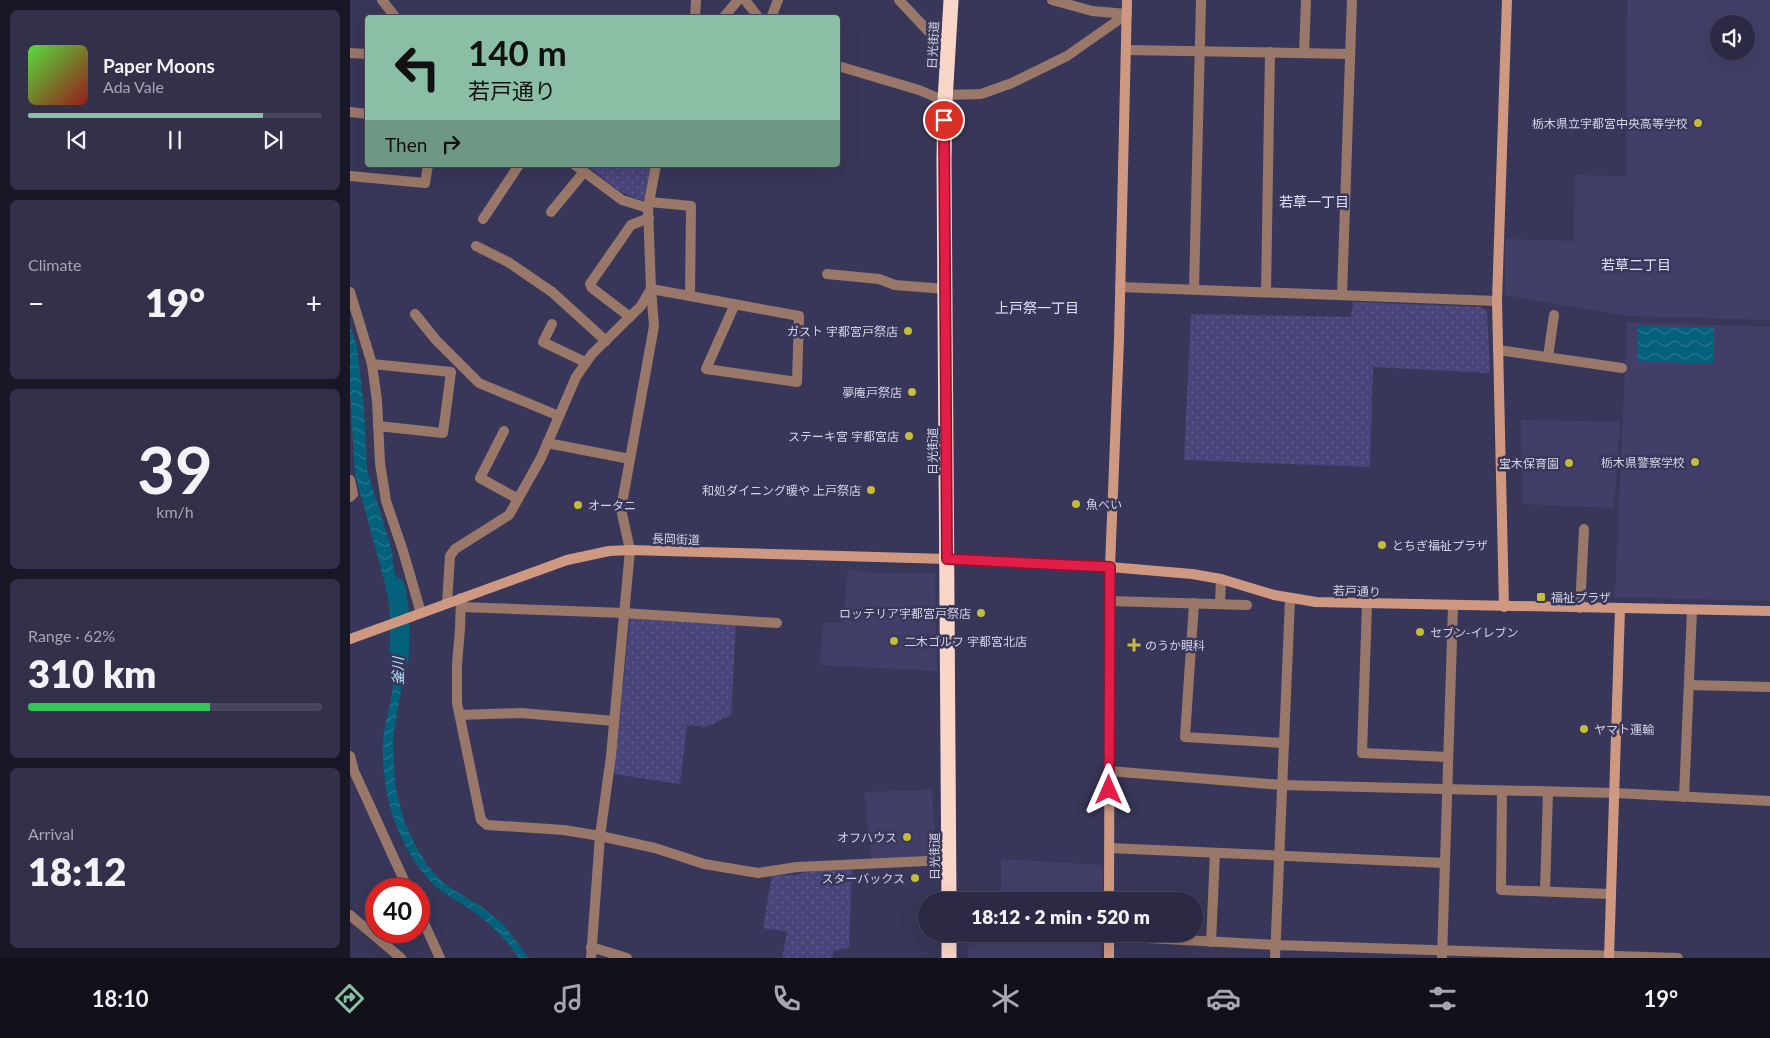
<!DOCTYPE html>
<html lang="en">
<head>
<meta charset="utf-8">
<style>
  :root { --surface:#2b2943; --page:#33314a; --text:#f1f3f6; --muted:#a6a6b2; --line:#47455c; --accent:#8abfa5 }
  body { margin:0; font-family:Lato,"Noto Sans JP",sans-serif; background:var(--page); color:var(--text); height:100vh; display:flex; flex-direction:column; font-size:19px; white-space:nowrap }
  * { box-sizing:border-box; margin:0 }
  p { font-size:16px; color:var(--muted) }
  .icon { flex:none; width:28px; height:28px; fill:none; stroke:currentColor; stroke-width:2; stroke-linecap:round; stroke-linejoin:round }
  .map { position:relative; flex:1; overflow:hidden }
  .sheet { display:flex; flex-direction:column; gap:10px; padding:10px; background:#181725; width:350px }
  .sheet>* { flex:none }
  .guide { position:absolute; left:15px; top:15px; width:475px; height:152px; border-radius:5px; box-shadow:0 5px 20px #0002,0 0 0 1px var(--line); background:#8abfa5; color:#111; overflow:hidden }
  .buttons { position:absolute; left:1360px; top:15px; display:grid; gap:10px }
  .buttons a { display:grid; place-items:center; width:45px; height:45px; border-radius:50%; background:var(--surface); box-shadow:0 5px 20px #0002,0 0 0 1px var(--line); font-size:25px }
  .speed { position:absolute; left:15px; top:878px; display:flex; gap:10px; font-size:25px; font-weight:700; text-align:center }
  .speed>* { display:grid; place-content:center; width:65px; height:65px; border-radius:50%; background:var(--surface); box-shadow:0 5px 20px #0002,0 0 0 1px var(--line); line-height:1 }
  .speed .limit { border:8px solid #d22; background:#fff; color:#111 }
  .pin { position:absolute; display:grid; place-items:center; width:42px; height:42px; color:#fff; margin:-21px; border:2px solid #fff; border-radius:50%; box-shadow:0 1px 5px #0007 }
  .me { position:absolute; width:55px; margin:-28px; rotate:0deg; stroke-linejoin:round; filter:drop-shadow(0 0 4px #0008) }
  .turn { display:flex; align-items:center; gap:18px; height:105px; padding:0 20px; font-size:22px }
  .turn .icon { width:65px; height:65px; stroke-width:2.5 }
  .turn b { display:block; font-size:35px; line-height:42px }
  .then { display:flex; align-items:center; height:48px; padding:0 20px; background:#0003; gap:10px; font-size:19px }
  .big { font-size:38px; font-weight:800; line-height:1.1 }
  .sheet .tile { flex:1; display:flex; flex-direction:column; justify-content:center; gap:8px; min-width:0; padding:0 18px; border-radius:8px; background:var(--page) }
  .sheet .dial { align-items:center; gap:0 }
  .dial b { font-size:65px; line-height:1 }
  .song { display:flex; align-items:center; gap:15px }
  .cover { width:60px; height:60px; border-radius:8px; background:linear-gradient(135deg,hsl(110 70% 55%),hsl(0 70% 35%)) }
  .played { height:5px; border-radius:2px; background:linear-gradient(90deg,var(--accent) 80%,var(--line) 80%) }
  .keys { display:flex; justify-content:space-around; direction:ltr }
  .heat { display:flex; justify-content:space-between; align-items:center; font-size:28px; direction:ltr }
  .charge { height:8px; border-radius:4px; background:linear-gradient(90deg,#34c759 62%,var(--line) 0) }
  .trip { position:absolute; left:568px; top:892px; width:285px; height:50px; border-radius:25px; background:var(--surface); box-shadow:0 5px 20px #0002,0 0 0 1px var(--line); font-weight:800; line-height:50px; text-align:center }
  .dock { display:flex; height:80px; justify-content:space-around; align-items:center; background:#11101b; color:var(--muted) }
  .dock .icon { width:35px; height:35px }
  .dock .current { color:var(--accent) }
  .dock b { font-size:22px; color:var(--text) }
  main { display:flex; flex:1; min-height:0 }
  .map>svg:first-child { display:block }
  .built { fill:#413f67; fill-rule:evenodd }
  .grass { fill:url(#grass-dots) }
  .water { fill:url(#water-waves) }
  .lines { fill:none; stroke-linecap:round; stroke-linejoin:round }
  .river { stroke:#04617b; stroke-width:19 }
  .street { stroke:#9a7869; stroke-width:10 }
  .secondary { stroke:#cf9981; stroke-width:10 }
  .highway { stroke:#f9d7c8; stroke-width:15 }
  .route-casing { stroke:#92132f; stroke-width:12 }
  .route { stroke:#e11d48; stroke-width:9 }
  .poi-dot { fill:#c6bc3c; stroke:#393759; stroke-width:2 }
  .labels { text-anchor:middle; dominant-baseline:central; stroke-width:5; stroke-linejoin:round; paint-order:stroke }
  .street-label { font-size:12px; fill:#d3d3e8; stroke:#393759 }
  .poi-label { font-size:12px; fill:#d3d3e8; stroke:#393759; text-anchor:end }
  .neighbourhood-label { font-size:14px; fill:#e0e1fb; stroke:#393759 }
  .water-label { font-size:14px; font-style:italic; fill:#b6e5f8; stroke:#393759 }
</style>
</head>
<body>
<main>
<section class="sheet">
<div class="tile">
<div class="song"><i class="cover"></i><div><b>Paper Moons</b><p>Ada Vale</p></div></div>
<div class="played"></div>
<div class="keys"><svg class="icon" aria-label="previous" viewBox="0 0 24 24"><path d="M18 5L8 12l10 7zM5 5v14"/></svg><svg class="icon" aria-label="pause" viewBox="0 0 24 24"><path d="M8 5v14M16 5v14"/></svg><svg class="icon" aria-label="next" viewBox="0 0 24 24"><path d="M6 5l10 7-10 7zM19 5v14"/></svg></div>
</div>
<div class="tile"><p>Climate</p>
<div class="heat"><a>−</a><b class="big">19°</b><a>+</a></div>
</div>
<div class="tile dial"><b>39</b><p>km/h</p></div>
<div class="tile"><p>Range · 62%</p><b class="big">310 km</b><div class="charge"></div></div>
<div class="tile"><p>Arrival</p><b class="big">18:12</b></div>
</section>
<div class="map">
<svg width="1420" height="958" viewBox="0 0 1420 958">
  <defs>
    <pattern id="grass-dots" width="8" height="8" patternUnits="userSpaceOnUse" patternTransform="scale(1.25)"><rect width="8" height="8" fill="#49457b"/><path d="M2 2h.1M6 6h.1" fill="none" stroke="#625f8e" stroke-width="1.8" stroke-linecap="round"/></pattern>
    <pattern id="water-waves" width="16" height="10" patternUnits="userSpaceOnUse" patternTransform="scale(1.25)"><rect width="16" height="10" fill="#04617b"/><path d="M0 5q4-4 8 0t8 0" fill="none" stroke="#28778e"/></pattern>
  </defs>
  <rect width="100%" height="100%" fill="#393759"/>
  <g class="built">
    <path d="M1277,0H1420V320L1279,316L1155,295V239L1224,241L1225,175L1276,176ZM1369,24H1396V51H1369Z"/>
    <path d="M1277,322L1420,327V601L1265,597Z"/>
    <path d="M1171,420L1270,422L1264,508L1172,504Z"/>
    <path d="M498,569L519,573H585L587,671L470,665L473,623H493Z"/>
    <path d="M582,790L587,857L522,859L514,792Z"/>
    <path d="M651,859L753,865V901H651Z"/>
    <path d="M619,934H752L751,958H618Z"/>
  </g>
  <g class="grass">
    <path d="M236,165H301L294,201L269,191Z"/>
    <path d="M1003,302L1131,307L1137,311L1140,373L1023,367L1020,467L834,460L841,314L1001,317Z"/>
    <path d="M281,609L386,622L381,715L357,727L337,725L330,784L264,774Z"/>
    <path d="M502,870L499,947L483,951L482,958H432L437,932L413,928L422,875H446L460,871Z"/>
  </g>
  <g class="water">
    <path d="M0,325L7,347L14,408L17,470L42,551L43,565L54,608L43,612L5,474L0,392Z"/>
    <path d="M1288,326L1364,328L1363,364L1287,361Z"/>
    <path d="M56,630L51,690L43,738L45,786L54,821L65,845L78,866L93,883L136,910L154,925L179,958H169C158,942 143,926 127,914C113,903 95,896 83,884C46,845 31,793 33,740C34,726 39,712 41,699C45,678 44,656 44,634Z"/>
  </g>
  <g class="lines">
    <path class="river" d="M45,586C51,608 50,634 49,658"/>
    <g class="street">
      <path d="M32,0L46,18"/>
      <path d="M395,0L409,18"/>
      <path d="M549,0L579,32L599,41"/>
      <path d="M702,0L742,11L777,14"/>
      <path d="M345,18L346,0"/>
      <path d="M373,18L388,0"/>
      <path d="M421,18L428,0"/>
      <path d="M776,50L1000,54"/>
      <path d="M0,53L18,54"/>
      <path d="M954,53L956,0"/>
      <path d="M488,66L569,90L595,101"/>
      <path d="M595,95L631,94L662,83L717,56L777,14"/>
      <path d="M0,112L18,114"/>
      <path d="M225,165L272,200L298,208"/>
      <path d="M0,176L75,183L78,165"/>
      <path d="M201,212L234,172"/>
      <path d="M133,219L169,165"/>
      <path d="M126,246L158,262L202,292L256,341"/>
      <path d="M477,274L529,279L545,285L595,289"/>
      <path d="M770,287L1147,301"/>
      <path d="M844,289L851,0"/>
      <path d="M0,292L22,364L27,401L30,463L36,501L53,551L71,613"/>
      <path d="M916,292L920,52"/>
      <path d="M992,295L1002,0"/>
      <path d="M340,296L449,316L447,382L356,369L385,304"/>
      <path d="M65,314L86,340L129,383L209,416"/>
      <path d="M280,317L242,288L240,284L281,225L299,218"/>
      <path d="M202,324L193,342L235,362"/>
      <path d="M1148,350L1272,368"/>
      <path d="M1198,357L1204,315"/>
      <path d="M22,364L101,372L93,433L28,426"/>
      <path d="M154,431L130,478L168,499"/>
      <path d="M197,443L280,459"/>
      <path d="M0,480L3,494L0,497"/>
      <path d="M111,598L110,629L107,664V703L131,820L137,825L214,830L250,836L305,848L354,864L408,873L447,867L599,860"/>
      <path d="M759,601L897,605"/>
      <path d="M97,603L100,556L105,549L159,515L191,458L226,377L242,354L291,306L301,289L298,208L306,165"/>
      <path d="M844,603L835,737L934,743"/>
      <path d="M870,604L871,579"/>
      <path d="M1017,604L1012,753L1098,757"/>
      <path d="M111,607L274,613L427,623"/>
      <path d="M1230,608L1234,529"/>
      <path d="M1340,685L1420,687"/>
      <path d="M110,715L171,713L264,721"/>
      <path d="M0,756L4,771L58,889"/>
      <path d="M759,771L932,785L1264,793L1420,801"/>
      <path d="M1152,791L1151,890L1260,894"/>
      <path d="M1334,797L1342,610"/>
      <path d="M759,848L1095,863"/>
      <path d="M1195,891L1198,792"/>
      <path d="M69,912L90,958"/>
      <path d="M0,915L51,958"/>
      <path d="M759,936L926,945L1328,958"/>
      <path d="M861,942L865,853"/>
      <path d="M241,947L277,958"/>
      <path d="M241,958L250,836L261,756L280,550L271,509L304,326L301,289L340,296L341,206L300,202"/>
      <path d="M925,958L940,599"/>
      <path d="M1092,958L1103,606"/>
    </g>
    <g class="secondary">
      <path d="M1154,607L1147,301L1157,0"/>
      <path d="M0,639L217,560L259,551L280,550L597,559L760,567L842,574L871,579L924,595L966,602L1420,611"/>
      <path d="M759,901L760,567L769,340L777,0"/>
      <path d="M759,958V934"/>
      <path d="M1259,958L1270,608"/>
    </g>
    <g class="highway">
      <path d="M599,901L594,160L595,101L601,0"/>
      <path d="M599,934V958"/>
    </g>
  </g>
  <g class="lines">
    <defs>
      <path id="route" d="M594,120L597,559L760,567L759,790"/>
    </defs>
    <use href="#route" class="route-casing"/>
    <use href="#route" class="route"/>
  </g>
  <g class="poi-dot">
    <circle cx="1348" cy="123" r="5"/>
    <circle cx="558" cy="331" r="5"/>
    <circle cx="562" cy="392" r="5"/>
    <circle cx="559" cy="436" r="5"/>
    <circle cx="1345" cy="462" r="5"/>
    <circle cx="1219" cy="463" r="5"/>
    <circle cx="521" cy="490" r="5"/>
    <circle cx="726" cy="504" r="5"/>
    <circle cx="228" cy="505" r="5"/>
    <circle cx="1032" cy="545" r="5"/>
    <rect x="1186" y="592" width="10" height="10" rx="2.5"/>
    <circle cx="631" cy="613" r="5"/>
    <circle cx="1070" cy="632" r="5"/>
    <circle cx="544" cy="641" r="5"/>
    <path d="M781.5 637.5h5v5h5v5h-5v5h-5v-5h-5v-5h5z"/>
    <circle cx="1234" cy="729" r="5"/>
    <circle cx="557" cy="837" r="5"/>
    <circle cx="565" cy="878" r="5"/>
  </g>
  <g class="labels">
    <g class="street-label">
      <text transform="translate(583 45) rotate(-87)">日光街道</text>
      <text transform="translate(582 451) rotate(-90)">日光街道</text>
      <text transform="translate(326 539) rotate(2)">長岡街道</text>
      <text transform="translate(1007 591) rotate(2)">若戸通り</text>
      <text transform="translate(584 856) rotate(-90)">日光街道</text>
    </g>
    <g class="poi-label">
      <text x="1338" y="123">栃木県立宇都宮中央高等学校</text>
      <text x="548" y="331">ガスト 宇都宮戸祭店</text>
      <text x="552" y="392">夢庵戸祭店</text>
      <text x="549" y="436">ステーキ宮 宇都宮店</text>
      <text x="1335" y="462">栃木県警察学校</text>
      <text x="1209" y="463">宝木保育園</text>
      <text x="511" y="490">和処ダイニング暖や 上戸祭店</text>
      <text x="736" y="504" text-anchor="start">魚べい</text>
      <text x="238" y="505" text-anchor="start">オータニ</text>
      <text x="1042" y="545" text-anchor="start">とちぎ福祉プラザ</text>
      <text x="1201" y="597" text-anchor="start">福祉プラザ</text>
      <text x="621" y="613">ロッテリア宇都宮戸祭店</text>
      <text x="1080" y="632" text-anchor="start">セブン-イレブン</text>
      <text x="554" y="641" text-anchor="start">二木ゴルフ 宇都宮北店</text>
      <text x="795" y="645" text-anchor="start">のうか眼科</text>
      <text x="1244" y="729" text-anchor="start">ヤマト運輸</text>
      <text x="547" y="837">オフハウス</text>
      <text x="555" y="878">スターバックス</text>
    </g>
    <g class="neighbourhood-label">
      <text x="964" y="201">若草一丁目</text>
      <text x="1286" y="264">若草二丁目</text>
      <text x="687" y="307">上戸祭一丁目</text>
    </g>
    <g class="water-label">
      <text transform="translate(47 671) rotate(-90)">釜川</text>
    </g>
  </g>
</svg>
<div class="buttons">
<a><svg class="icon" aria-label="sound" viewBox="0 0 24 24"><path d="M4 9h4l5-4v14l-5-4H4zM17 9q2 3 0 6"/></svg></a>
</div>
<div class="speed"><div class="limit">40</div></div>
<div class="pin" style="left:594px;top:120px;background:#d93025"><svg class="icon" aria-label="arrive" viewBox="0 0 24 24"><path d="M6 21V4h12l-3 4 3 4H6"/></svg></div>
<svg class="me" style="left:759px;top:790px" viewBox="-20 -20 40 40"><path d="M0-17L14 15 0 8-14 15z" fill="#e11d48" stroke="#fff" stroke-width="4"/></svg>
<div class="trip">18:12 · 2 min · 520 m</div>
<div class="guide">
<div class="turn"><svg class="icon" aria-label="left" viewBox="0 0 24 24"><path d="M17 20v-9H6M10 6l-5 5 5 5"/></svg><div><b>140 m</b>若戸通り</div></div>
<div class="then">Then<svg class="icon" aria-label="right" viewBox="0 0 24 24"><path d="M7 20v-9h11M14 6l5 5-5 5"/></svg></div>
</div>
</div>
</main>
<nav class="dock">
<b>18:10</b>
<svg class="icon current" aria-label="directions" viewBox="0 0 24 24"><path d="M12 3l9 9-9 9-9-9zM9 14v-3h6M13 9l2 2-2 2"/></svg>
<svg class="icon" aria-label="music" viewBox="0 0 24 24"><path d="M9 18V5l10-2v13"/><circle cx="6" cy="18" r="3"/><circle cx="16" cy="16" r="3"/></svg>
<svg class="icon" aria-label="phone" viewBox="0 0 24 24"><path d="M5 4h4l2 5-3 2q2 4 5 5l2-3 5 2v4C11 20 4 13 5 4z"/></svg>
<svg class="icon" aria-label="climate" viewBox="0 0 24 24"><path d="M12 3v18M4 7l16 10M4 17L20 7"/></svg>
<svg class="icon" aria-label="car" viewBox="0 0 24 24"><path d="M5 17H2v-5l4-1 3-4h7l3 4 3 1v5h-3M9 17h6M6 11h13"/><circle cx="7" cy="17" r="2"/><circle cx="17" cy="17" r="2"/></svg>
<svg class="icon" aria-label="filters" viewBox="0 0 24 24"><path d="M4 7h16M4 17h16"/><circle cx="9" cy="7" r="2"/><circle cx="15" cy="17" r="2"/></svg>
<b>19°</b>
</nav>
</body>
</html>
